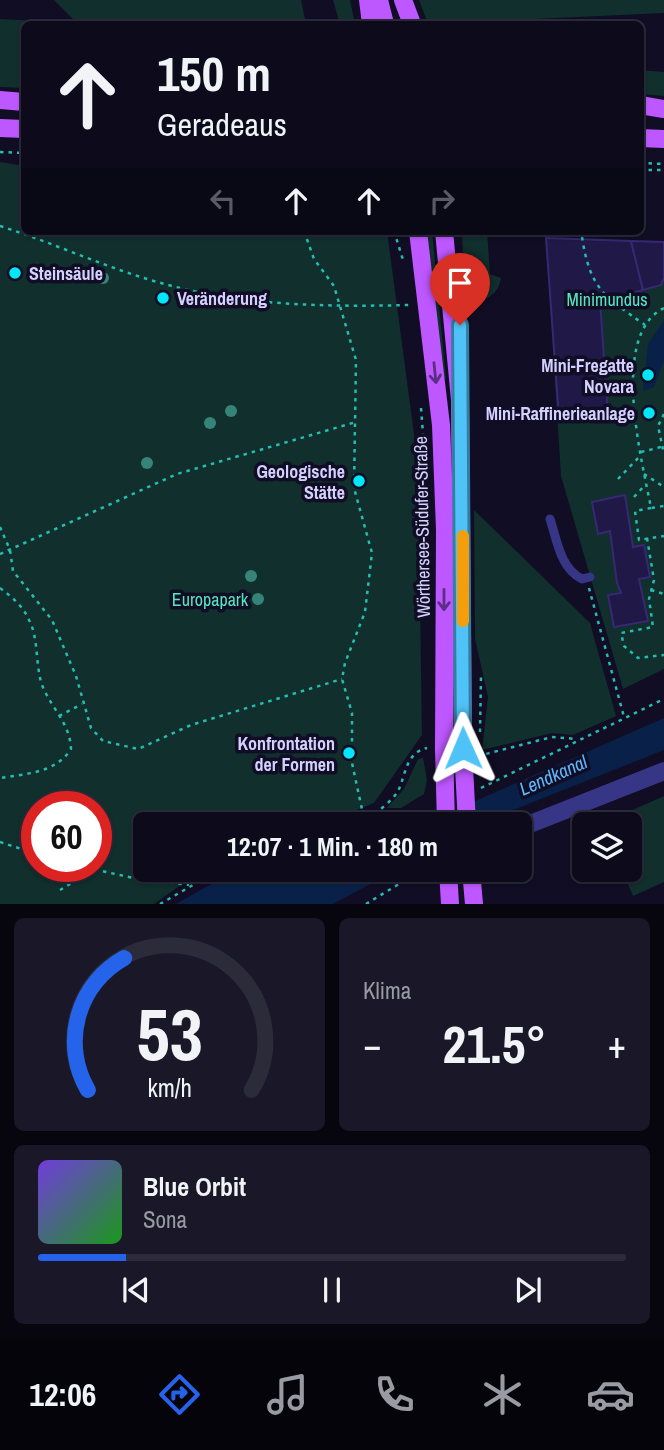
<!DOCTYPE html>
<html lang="de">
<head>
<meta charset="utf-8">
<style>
  :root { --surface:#0c0a1b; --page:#1a1828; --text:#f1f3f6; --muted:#9a9aa3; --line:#2c2b3a; --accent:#2563eb }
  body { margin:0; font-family:"Archivo Narrow",sans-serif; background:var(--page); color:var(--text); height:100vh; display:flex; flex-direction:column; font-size:26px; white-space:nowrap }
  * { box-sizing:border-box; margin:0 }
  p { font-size:23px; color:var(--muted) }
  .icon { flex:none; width:38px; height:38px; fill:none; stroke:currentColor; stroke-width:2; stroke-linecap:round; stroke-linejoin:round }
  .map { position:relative; height:904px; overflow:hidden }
  .drawer { display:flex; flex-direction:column; gap:14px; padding:14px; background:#07060f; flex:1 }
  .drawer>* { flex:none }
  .hud { position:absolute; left:21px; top:21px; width:623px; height:214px; border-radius:10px; box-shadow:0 2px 5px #0004,0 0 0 2px var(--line); background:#0c0a1b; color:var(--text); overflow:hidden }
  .buttons { position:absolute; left:572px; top:812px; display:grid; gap:14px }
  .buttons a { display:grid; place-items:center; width:70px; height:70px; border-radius:10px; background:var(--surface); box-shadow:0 2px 5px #0004,0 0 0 2px var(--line); font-size:35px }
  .speed { position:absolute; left:21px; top:791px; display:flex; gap:14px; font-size:35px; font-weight:700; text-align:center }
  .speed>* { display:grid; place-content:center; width:91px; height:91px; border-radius:50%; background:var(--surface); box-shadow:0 2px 5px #0004,0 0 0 2px var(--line); line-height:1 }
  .speed .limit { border:10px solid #d22; background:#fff; color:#111 }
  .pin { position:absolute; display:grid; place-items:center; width:60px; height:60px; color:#fff; margin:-72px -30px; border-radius:50% 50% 50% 0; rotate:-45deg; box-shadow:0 0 7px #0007 }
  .pin .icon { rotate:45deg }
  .me { position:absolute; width:77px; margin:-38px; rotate:359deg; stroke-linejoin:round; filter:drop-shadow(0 0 5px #0008) }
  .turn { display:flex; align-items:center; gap:24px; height:147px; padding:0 21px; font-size:32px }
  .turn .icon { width:91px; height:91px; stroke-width:2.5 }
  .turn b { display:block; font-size:49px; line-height:60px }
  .lanes { display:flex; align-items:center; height:66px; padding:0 21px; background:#0003; justify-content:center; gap:35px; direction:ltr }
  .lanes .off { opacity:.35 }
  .big { font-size:52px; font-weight:800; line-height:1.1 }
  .drawer .widget { flex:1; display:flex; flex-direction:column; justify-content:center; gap:10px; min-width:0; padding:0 24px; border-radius:10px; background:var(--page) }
  .drawer .dial { align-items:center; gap:0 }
  .dial svg { height:182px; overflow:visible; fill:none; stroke:var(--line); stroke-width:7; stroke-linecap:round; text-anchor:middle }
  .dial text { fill:var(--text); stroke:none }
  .song { display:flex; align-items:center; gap:21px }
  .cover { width:84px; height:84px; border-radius:10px; background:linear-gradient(135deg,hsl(260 70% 55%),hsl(120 70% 35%)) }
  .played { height:7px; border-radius:4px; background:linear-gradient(90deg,var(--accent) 15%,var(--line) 15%) }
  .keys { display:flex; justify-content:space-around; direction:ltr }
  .heat { display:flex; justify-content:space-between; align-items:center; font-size:38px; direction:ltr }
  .drawer .tiles { flex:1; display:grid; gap:14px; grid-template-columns:1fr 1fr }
  .widget:last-child { grid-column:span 2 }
  .trip { position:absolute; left:133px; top:812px; width:399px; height:70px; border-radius:10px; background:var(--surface); box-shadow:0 2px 5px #0004,0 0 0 2px var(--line); font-weight:800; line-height:70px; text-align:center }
  .menu { display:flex; height:112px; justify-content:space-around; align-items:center; background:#05040b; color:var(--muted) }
  .menu .icon { width:49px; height:49px }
  .menu .on { color:var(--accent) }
  .menu b { font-size:32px; color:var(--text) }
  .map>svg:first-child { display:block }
  .green { fill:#102f2d; fill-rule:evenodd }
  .water { fill:#092148 }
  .building { fill:#201846; stroke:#362874; stroke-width:2 }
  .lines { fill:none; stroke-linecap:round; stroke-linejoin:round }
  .path { stroke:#27bcb0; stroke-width:2.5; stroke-dasharray:3.5 5; stroke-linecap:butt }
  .service { stroke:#373586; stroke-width:9 }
  .minor { stroke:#373586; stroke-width:18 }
  .primary { stroke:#bd57ff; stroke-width:18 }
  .primary-bridge { stroke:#bd57ff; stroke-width:18 }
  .tree { fill:#368479 }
  .oneway { stroke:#5e2e87 }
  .route-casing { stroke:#337fa1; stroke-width:18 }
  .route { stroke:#4fc3f7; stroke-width:12 }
  .slow { stroke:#f59e0b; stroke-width:12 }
  .poi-dot { fill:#00e7fb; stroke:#100d24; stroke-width:2.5 }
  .labels { text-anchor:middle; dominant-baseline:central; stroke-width:7; stroke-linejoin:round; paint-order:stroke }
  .poi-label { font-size:18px; font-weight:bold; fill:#d5d0ff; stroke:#100d24; text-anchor:end }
  .park-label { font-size:18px; fill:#55e6bf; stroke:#100d24 }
  .street-label { font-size:18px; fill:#d5d0ff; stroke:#100d24 }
  .water-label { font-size:19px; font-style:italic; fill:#5eb8ff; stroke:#100d24 }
</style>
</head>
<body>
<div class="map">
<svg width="664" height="904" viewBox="0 0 664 904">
  <rect width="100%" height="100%" fill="#100d24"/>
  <g class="green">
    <path d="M54,0H301L306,24H24V88L0,87V19L77,23Z"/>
    <path d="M333,0H350L355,24H340Z"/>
    <path d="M419,0H664V13L428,24Z"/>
    <path d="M640,70L664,72V96L641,94Z"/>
    <path d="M0,162L24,166V231H387L418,464L422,735L374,803L323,824H145V870H213L189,879L154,904H0ZM37,807H96V866H37Z"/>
    <path d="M427,231H432L446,379L443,377Z"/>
    <path d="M462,231H487L490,274L501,278C497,300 482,298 465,309Z"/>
    <path d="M546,238L664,242V669L623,689L561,476Z"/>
    <path d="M474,510L590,623L616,716L573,735L552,733L482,750L488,697L475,639Z"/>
    <path d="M423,758L427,780L424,794L401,808H387L404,789L418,759Z"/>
    <path d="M664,796V882L633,896L622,870H630V824H601Z"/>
  </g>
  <g class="water">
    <path d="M664,320V361L654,387L643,391L648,344Z"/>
    <path d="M664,718V750L478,824H423Z"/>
    <path d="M236,870H391L389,874L333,904H176Z"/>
  </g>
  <g class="building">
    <path d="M546,238L631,241L643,290L600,301L608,415L559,418Z"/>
    <path d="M631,241L664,242V278L661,285L643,290Z"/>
    <path d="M625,495L633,547L644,545L650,577L639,579L648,621L614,627L608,595L621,593L617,583L610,531L598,534L592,502Z"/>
  </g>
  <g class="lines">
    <g class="path">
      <path d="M0,152L24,153"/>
      <path d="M640,163L664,164"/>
      <path d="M640,170H664"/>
      <path d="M0,226C54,243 106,268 161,283C241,306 327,307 410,305"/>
      <path d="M304,231L314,259L334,286L356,360L354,488L372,553L365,612L345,663L342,679L352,713V763L363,814"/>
      <path d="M394,231L404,263"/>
      <path d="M582,237C590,289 604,296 645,325"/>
      <path d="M664,308C609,335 642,460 651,508L664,506"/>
      <path d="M421,408L424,447"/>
      <path d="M664,414L658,426L664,454"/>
      <path d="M641,452L661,447"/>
      <path d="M644,474L664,487"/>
      <path d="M618,479L641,455"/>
      <path d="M634,497L646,484"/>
      <path d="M651,508L635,511L639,540L664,536"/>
      <path d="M0,527L10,550L13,571L52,620L76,676L91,728L103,741L138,749L191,725L342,679"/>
      <path d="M647,538L654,580L649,599L653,627L621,633L624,646L638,658L664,655"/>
      <path d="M0,554L177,474L356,422"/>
      <path d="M0,588C12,597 23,606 29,620C39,639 35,664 42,685C51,708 70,723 71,749C56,773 25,774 0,778"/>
      <path d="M589,588L624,717"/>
      <path d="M651,590L664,594"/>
      <path d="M59,716L82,704"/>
      <path d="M480,732L481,677"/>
      <path d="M478,756L552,737L577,739"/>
      <path d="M481,788L664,699"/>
      <path d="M375,814C383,807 395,798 399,789C406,773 406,753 427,748"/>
      <path d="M319,824L363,814L422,817L428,814"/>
      <path d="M0,842L37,854"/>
      <path d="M78,866L134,878L189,885"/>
      <path d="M60,890L75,881L79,867"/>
      <path d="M160,904L219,870"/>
      <path d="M366,904L422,870"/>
    </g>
    <path class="service" d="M550,519C557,540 560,568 582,579L590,577"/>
    <path class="minor" d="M520,828L664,771"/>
    <g class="primary">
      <path d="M368,0L371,24"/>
      <path d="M379,0L385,24"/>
      <path d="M403,0L412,24"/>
      <path d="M0,100L24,102"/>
      <path d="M640,105L664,109"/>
      <path d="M0,128L24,129"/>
      <path d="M640,138L664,139"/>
      <path d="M418,231L441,425L445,530L444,748"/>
      <path d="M444,231L460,400L463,748"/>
      <path d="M448,870L450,904"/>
      <path d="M471,870L474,904"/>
    </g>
    <g class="primary-bridge">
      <path d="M444,748L446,824"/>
      <path d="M463,748L467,824"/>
    </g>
  </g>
  <g class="tree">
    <circle cx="103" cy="278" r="6"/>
    <circle cx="231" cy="411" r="6"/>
    <circle cx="210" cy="423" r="6"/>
    <circle cx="147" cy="463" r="6"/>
    <circle cx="251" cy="576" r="6"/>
    <circle cx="258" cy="599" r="6"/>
  </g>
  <defs><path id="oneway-shaft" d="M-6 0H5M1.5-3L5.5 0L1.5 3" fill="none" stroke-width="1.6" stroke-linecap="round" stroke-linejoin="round" transform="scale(1.75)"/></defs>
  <g class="oneway">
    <use href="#oneway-shaft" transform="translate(435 373) rotate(84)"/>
    <use href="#oneway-shaft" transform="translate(444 600) rotate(90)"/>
  </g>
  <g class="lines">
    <defs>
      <path id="route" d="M460,325L463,748"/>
    </defs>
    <use href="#route" class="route-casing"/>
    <use href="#route" class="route"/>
    <path class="slow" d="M463,536V621"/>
  </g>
  <g class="poi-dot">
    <circle cx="15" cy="273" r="7"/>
    <circle cx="163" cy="298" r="7"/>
    <circle cx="648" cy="375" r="7"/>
    <circle cx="649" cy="413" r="7"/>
    <circle cx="359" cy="481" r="7"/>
    <circle cx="349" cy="753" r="7"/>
  </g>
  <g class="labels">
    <g class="poi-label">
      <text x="29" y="273" text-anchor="start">Steinsäule</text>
      <text x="177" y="298" text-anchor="start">Veränderung</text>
      <text x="634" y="365">Mini-Fregatte<tspan x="634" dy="21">Novara</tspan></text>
      <text x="635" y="413">Mini-Raffinerieanlage</text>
      <text x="345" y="471">Geologische<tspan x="345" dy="21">Stätte</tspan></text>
      <text x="335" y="743">Konfrontation<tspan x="335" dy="21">der Formen</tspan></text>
    </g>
    <g class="park-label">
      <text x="607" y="299">Minimundus</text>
      <text x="210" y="599">Europapark</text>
    </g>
    <g class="street-label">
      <text transform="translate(422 527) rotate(-91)">Wörthersee-Südufer-Straße</text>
    </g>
    <g class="water-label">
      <text transform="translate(553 775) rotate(-24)">Lendkanal</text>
    </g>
  </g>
</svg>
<div class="buttons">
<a><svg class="icon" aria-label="layers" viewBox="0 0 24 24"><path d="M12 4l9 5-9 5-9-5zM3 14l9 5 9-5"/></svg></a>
</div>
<div class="speed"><div class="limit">60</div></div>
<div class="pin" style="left:460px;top:325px;background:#d93025"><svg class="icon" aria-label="arrive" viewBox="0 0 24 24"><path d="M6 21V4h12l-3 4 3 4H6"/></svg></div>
<svg class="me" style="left:463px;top:748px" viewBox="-20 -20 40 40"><path d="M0-17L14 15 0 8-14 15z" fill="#4fc3f7" stroke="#fff" stroke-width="4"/></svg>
<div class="trip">12:07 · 1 Min. · 180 m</div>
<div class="hud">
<div class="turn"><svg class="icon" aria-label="ahead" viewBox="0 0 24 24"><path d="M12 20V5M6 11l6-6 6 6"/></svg><div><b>150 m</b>Geradeaus</div></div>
<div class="lanes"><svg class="icon off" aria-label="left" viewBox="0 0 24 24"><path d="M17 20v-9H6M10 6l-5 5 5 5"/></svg><svg class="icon" aria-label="ahead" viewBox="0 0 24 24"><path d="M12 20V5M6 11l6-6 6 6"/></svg><svg class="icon" aria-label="ahead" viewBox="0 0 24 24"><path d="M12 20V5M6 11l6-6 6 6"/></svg><svg class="icon off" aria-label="right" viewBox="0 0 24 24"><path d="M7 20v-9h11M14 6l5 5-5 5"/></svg></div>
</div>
</div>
<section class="drawer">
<div class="tiles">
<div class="widget dial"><svg viewBox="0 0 100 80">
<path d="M14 69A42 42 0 1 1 86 69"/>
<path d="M14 69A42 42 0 0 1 30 11" stroke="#2563eb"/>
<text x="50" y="56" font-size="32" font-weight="700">53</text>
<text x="50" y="72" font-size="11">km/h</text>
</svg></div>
<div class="widget"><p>Klima</p>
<div class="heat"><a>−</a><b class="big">21.5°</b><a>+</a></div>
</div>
<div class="widget">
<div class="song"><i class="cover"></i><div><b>Blue Orbit</b><p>Sona</p></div></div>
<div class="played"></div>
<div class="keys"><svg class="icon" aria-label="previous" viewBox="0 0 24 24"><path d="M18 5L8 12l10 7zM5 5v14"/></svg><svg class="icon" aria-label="pause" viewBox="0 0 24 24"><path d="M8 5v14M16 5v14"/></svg><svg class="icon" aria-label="next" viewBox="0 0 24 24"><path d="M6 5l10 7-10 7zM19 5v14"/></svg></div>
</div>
</div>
</section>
<nav class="menu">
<b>12:06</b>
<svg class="icon on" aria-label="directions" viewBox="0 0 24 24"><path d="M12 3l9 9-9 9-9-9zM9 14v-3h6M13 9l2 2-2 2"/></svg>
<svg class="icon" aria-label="music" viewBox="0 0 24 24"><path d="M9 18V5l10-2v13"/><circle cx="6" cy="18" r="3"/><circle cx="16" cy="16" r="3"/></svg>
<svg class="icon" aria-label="phone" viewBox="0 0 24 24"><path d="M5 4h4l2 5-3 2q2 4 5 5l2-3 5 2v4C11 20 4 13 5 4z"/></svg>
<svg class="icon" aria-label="climate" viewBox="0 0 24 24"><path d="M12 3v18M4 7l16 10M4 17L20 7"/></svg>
<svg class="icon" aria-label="car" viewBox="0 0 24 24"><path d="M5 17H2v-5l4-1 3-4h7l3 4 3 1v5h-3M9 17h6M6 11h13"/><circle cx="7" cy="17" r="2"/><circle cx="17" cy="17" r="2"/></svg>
</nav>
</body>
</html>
